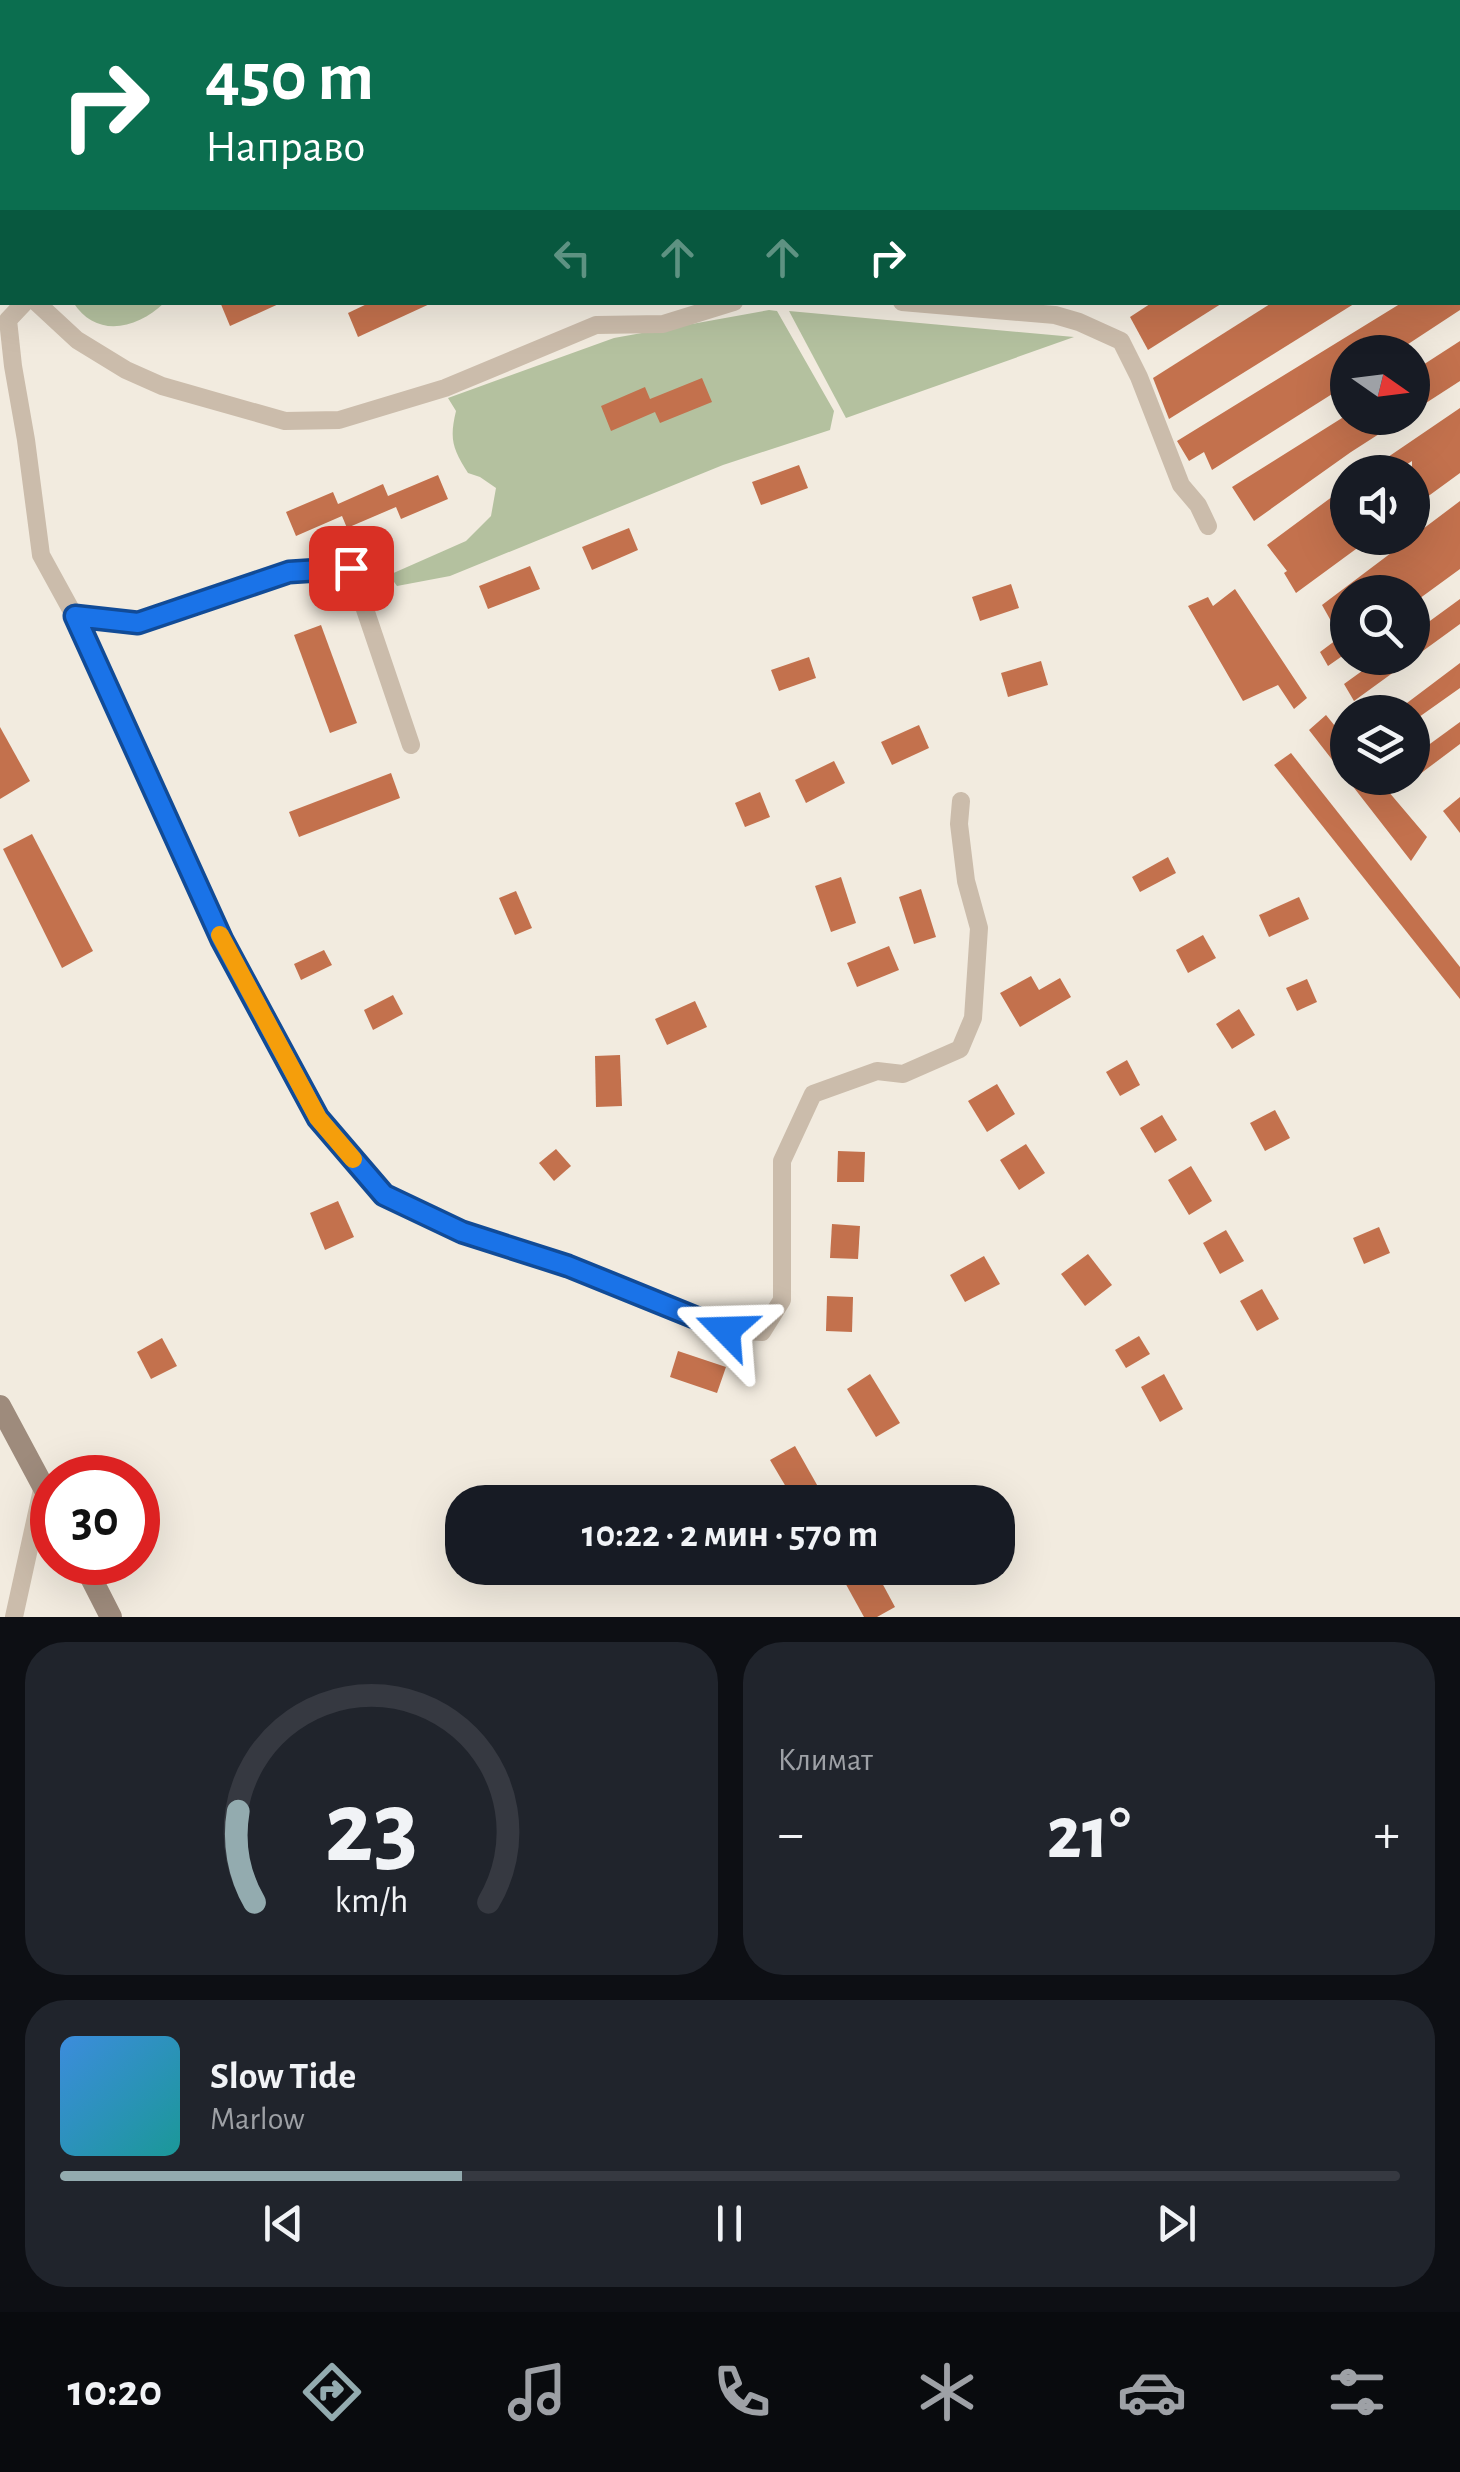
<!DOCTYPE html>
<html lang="ru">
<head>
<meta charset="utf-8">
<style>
  :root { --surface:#171b24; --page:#20242c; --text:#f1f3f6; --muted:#9ea1a6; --line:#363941; --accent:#93abaf }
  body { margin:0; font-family:"Alegreya Sans",sans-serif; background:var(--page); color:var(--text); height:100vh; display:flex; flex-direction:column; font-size:38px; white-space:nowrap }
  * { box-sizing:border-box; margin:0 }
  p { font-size:32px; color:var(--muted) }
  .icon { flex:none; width:55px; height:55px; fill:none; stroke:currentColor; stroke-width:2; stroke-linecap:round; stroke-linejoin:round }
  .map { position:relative; height:1617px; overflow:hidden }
  .drawer { display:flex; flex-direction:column; gap:25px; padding:25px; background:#0d0f14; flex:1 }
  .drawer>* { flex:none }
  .top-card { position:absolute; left:0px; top:0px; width:1460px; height:305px; box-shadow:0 10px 40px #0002; background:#0b6e4f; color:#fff; overflow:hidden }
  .needle { width:65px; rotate:104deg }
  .controls { position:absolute; left:1330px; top:335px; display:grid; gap:20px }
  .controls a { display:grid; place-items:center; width:100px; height:100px; border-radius:50%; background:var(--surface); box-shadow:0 10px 40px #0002; font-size:50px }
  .speed { position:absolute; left:30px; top:1455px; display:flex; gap:20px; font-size:50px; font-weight:700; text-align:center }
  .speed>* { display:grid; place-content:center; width:130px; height:130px; border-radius:50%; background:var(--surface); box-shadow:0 10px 40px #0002; line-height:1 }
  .speed .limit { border:15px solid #d22; background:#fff; color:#111 }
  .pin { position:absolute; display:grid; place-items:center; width:85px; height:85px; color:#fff; margin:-42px; border-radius:20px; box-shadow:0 5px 15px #0006 }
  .me { position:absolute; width:110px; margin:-55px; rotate:292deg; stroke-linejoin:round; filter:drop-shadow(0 0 8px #0008) }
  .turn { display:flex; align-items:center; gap:35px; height:210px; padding:0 40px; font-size:45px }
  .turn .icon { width:130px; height:130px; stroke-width:2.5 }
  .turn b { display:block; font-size:70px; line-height:85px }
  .lanes { display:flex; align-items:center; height:95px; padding:0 40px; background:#0003; justify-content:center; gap:50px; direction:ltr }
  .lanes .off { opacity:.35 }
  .big { font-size:75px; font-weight:700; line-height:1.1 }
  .drawer .tile { flex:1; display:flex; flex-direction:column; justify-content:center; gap:15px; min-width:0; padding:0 35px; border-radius:40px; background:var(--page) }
  .drawer .dial { align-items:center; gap:0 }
  .dial svg { height:260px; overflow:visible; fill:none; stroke:var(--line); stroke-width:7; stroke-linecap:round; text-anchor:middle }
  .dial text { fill:var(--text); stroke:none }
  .song { display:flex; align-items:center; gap:30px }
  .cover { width:120px; height:120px; border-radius:15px; background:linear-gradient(135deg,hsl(210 70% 55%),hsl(180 70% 35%)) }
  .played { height:10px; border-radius:5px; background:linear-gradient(90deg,var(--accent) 30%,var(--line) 30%) }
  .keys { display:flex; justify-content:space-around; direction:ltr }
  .heat { display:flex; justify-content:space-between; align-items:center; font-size:55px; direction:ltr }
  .drawer .tiles { flex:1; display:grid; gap:25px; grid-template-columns:1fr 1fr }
  .tile:last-child { grid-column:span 2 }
  .trip { position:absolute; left:445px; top:1485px; width:570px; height:100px; border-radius:40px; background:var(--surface); box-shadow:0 10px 40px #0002; font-weight:700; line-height:100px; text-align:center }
  .tab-bar { display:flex; height:160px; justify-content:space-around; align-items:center; background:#090b0e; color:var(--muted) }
  .tab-bar .icon { width:70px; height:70px }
  .tab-bar .current { color:var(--accent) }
  .tab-bar b { font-size:45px; color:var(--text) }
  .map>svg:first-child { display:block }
  .green { fill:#b4c19f }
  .building { fill:#c3714d }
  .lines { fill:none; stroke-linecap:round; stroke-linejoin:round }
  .street { stroke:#cbbcab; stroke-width:18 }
  .secondary { stroke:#9e8b7c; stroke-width:22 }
  .route-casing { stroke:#114b97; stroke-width:25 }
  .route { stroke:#1a73e8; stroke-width:18 }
  .slow { stroke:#f59e0b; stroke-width:18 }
</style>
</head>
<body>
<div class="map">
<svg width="1460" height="1617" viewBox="0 0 1460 1617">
  <rect width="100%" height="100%" fill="#f2ebdf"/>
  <g class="green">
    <path d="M0,0H204L203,2H2V180L0,182Z"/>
    <path d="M1300,0H1460L1458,9V2H1294Z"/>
    <path d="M73,302H164V303C137,329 96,339 73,302Z"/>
    <path d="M769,310L777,311L834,411L830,430L723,465L450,576L397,586L389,575L466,541L491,516L496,488L480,477L468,473C453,449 449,440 456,411L448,398L614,338Z"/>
    <path d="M789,311L1074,337L846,418Z"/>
  </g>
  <g class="building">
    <path d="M220,302H283L230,326Z"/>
    <path d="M371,302H434L358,337L348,313Z"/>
    <path d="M1153,302H1224L1148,350L1130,317Z"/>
    <path d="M1273,302H1357L1169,419L1153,378Z"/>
    <path d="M1403,302H1460V310L1396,352H1348V384L1212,470L1204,452L1189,461L1177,441Z"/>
    <path d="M1460,341V381L1412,412V372Z"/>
    <path d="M702,378L712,402L660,423L655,412L611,431L601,406L645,387L650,399Z"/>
    <path d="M1460,408V473L1412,508V461L1395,472H1366Z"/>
    <path d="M1342,418H1404L1351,452L1254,521L1232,487Z"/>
    <path d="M799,465L808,488L761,505L752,482Z"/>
    <path d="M438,475L448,499L401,519L396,507L347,528L342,516L296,536L286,512L333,492L338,504L383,484L388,496Z"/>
    <path d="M1348,485V538H1371L1296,593L1284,573L1287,571L1267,545Z"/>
    <path d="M1460,501V569L1412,604V592H1348V652L1328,666L1320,652L1340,637L1322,605Z"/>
    <path d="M629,528L638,550L592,570L582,547Z"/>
    <path d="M530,566L540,589L488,609L479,586Z"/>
    <path d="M1011,584L1019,608L980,621L972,597Z"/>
    <path d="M1235,589L1307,698L1294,709L1278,685L1243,701L1188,606L1208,597L1213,606Z"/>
    <path d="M1460,599V624L1354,701L1344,684L1380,658H1412V634Z"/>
    <path d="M321,625L357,723L330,733L294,635Z"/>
    <path d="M809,657L816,678L779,691L771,670Z"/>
    <path d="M1041,661L1048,685L1008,697L1001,673Z"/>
    <path d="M1460,663V688L1412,722V712H1395Z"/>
    <path d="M1326,715L1348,742V778H1377L1427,837L1411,861L1309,730Z"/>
    <path d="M1460,722V744L1420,774L1412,757Z"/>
    <path d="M919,725L929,748L892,765L881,742Z"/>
    <path d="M0,727L30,781L0,799Z"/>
    <path d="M1291,753L1460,967V999L1274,765Z"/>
    <path d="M834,761L845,783L806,803L795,780Z"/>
    <path d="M391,773L400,798L299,837L289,812Z"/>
    <path d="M760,792L770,817L745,827L735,803Z"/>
    <path d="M1460,797V833L1443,811Z"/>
    <path d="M32,834L93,951L62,968L3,849Z"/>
    <path d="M1168,857L1176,873L1140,892L1132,877Z"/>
    <path d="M841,877L856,923L831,932L815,886Z"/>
    <path d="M921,889L936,937L914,944L899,897Z"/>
    <path d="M516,891L532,928L515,935L499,898Z"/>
    <path d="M1299,897L1309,919L1269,937L1259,915Z"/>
    <path d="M1203,935L1216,958L1188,973L1176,950Z"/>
    <path d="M889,946L899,970L857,987L847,963Z"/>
    <path d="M324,950L332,965L301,980L294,964Z"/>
    <path d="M1031,976L1039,990L1060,978L1071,997L1020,1027L1000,993Z"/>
    <path d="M1307,979L1317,1002L1297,1011L1286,988Z"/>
    <path d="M393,995L403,1014L373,1030L364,1010Z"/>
    <path d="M695,1001L707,1027L667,1045L655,1019Z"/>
    <path d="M1239,1009L1255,1035L1232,1049L1216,1024Z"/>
    <path d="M620,1055L622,1106L596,1107L595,1056Z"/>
    <path d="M1127,1060L1140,1085L1120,1096L1106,1072Z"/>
    <path d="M997,1084L1015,1114L987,1132L968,1101Z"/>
    <path d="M1275,1110L1290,1138L1265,1151L1250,1123Z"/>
    <path d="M1162,1115L1177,1140L1155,1153L1140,1128Z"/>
    <path d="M1026,1144L1045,1173L1019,1190L1000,1160Z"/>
    <path d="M556,1149L571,1166L554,1181L539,1163Z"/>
    <path d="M838,1151L865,1152L864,1182H837Z"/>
    <path d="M1191,1166L1212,1201L1189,1215L1168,1180Z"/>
    <path d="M338,1201L354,1237L325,1250L310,1213Z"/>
    <path d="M832,1224L860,1226L858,1259L830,1258Z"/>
    <path d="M1379,1227L1390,1253L1364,1264L1353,1238Z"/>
    <path d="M1226,1230L1244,1261L1220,1274L1203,1243Z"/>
    <path d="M1088,1254L1112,1285L1085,1306L1061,1274Z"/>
    <path d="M984,1256L1000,1284L965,1302L950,1275Z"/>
    <path d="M1262,1289L1279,1319L1257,1331L1240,1301Z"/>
    <path d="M827,1296L853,1297L852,1332L826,1331Z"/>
    <path d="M1139,1336L1150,1354L1126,1368L1115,1350Z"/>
    <path d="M162,1338L177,1366L151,1379L137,1352Z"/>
    <path d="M678,1351L726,1367L717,1393L670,1377Z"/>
    <path d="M870,1374L900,1423L876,1437L847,1389Z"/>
    <path d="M1164,1374L1183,1409L1160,1422L1141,1387Z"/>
    <path d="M795,1446L825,1499L818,1502H795L770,1460Z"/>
    <path d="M863,1568H874L895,1607L877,1617H864L843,1579Z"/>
  </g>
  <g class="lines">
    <g class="street">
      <path d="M0,267L2,270"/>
      <path d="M25,302L8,320L13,366L26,440L41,555L75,617L222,940L318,1118L384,1195L461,1232L569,1266L726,1330L762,1332L782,1300V1161L813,1094L877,1071L903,1074L960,1049L973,1018L979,928L966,881L959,824L961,801"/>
      <path d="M36,302L77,340L126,370L162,386L285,421L339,420L445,388L596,325L663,324L734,302"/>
      <path d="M902,302L1055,315L1079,322L1121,341L1139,377L1181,485L1198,505L1208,526"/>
      <path d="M75,617L138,623L289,572L351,568L411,745"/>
      <path d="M14,1617L43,1485"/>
    </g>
    <g class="secondary">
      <path d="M0,1406L52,1503"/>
      <path d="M83,1562L111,1617"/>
    </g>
  </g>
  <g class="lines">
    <defs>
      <path id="route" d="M351,568L289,572L138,623L75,616L222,940L318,1118L384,1195L462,1232L568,1266L726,1330"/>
    </defs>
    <use href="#route" class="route-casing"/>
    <use href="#route" class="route"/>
    <path class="slow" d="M220,935L318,1118L353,1159"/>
  </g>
</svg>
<div class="controls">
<a><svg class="needle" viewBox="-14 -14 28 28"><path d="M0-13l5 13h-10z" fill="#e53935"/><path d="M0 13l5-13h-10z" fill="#9ea1a6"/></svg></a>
<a><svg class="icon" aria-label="sound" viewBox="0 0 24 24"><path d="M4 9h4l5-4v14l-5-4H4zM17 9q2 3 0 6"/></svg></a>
<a><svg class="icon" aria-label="search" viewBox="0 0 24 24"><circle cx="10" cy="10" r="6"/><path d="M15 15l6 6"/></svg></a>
<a><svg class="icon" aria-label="layers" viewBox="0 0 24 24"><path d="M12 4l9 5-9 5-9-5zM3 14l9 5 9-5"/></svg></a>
</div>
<div class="speed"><div class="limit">30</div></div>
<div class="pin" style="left:351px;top:568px;background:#d93025"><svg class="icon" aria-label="arrive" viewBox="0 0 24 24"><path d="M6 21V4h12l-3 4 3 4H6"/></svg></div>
<svg class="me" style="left:726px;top:1330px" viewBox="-20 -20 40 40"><path d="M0-17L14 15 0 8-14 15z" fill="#1a73e8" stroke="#fff" stroke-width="4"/></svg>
<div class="trip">10:22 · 2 мин · 570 m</div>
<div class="top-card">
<div class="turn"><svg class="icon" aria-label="right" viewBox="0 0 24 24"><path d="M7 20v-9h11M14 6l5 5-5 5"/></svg><div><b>450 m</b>Направо</div></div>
<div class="lanes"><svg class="icon off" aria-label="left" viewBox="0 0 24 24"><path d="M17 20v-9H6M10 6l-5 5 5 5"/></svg><svg class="icon off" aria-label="ahead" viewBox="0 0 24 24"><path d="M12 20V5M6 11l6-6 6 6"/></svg><svg class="icon off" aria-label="ahead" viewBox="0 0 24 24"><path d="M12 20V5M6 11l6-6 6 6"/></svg><svg class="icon" aria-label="right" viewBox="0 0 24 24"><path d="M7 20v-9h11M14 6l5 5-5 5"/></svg></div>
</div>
</div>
<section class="drawer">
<div class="tiles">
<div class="tile dial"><svg viewBox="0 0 100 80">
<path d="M14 69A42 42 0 1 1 86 69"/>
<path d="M14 69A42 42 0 0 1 9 41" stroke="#93abaf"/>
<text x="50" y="56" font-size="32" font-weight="700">23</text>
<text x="50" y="72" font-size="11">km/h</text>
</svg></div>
<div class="tile"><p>Климат</p>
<div class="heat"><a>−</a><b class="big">21°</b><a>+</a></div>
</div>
<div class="tile">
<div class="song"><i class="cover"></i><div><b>Slow Tide</b><p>Marlow</p></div></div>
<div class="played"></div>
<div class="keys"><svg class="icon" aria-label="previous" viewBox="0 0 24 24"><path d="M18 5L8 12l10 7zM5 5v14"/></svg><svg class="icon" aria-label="pause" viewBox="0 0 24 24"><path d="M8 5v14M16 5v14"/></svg><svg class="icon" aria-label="next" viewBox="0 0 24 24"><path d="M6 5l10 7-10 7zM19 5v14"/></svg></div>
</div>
</div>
</section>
<nav class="tab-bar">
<b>10:20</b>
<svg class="icon current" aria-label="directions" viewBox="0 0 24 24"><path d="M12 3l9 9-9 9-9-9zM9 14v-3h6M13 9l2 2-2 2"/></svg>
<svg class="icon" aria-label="music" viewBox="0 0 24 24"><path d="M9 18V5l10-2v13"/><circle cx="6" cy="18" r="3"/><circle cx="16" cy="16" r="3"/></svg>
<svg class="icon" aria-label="phone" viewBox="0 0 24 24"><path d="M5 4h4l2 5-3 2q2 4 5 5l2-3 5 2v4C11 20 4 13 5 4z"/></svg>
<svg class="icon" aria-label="climate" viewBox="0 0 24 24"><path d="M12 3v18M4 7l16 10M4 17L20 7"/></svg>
<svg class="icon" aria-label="car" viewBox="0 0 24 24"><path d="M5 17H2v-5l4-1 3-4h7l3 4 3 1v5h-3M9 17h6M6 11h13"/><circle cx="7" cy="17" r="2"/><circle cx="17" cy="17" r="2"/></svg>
<svg class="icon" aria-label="filters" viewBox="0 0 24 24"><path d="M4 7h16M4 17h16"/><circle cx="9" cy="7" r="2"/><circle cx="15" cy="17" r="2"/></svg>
</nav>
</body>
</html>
